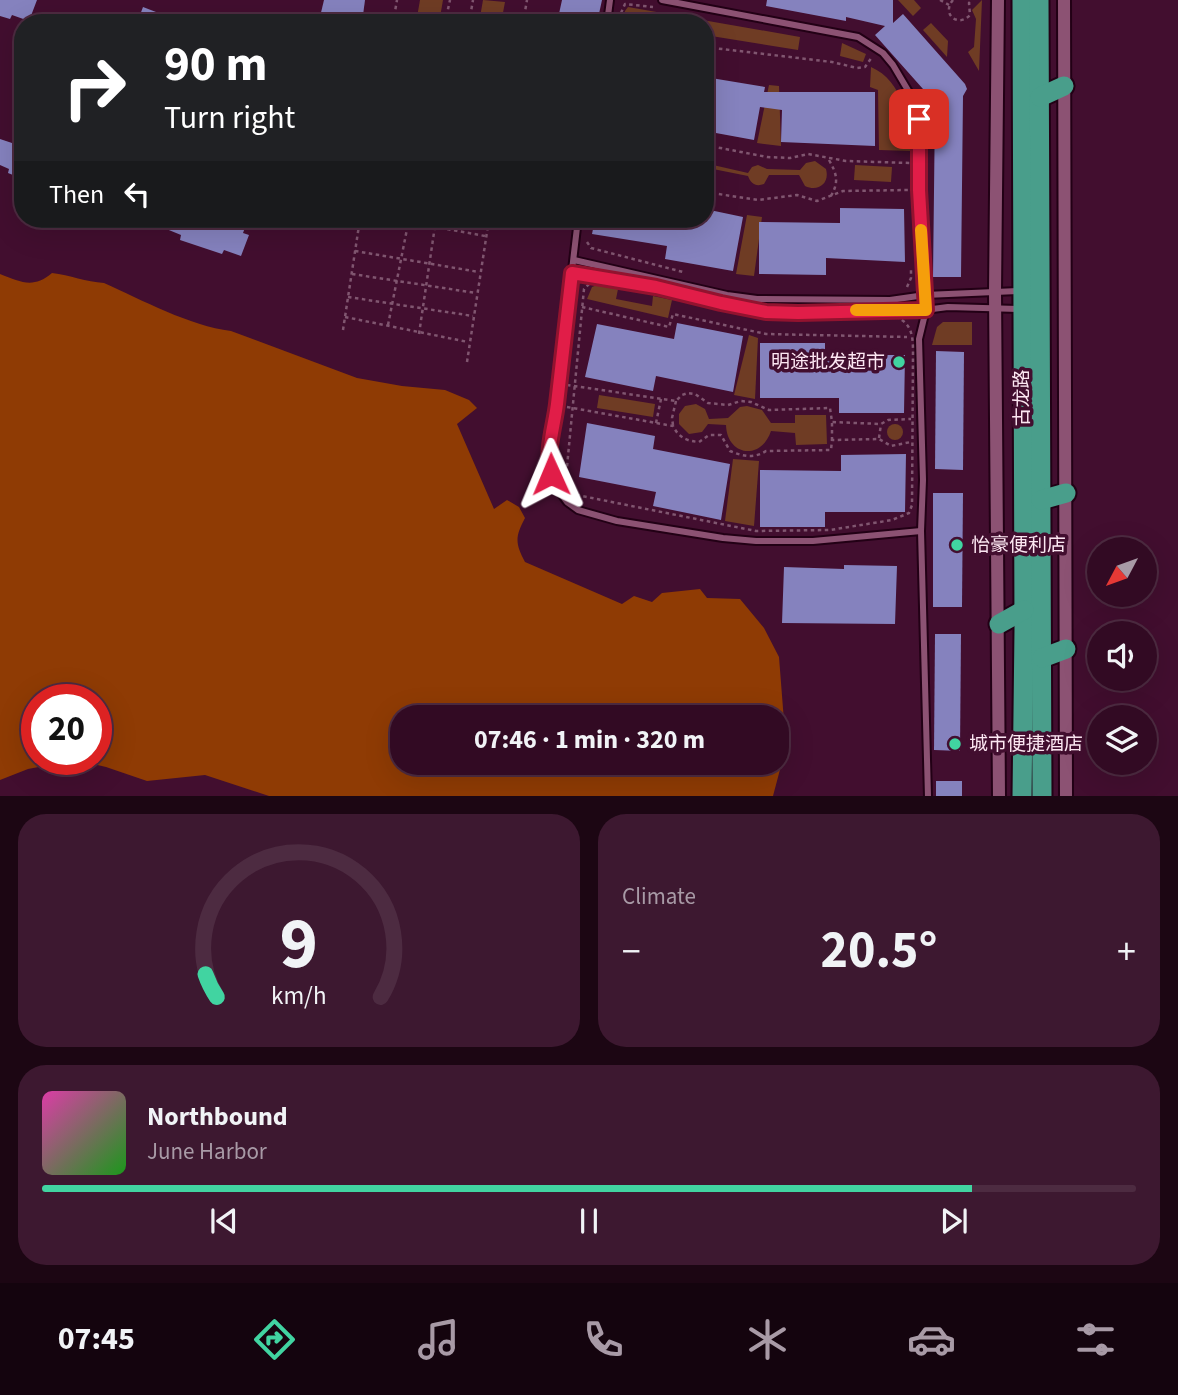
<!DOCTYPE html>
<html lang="en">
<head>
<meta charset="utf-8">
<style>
  :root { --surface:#320a23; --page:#3d1830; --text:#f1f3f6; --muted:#a89aa6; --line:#4d2b41; --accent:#41d4a1 }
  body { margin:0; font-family:"Source Sans 3","Noto Sans SC",sans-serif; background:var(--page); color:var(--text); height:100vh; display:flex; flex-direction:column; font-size:26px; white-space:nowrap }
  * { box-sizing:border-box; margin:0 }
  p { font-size:23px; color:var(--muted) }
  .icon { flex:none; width:38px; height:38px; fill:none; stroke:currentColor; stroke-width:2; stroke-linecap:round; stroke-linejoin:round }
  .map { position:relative; height:796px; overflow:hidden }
  .sheet { display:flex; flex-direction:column; gap:18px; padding:18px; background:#1c0613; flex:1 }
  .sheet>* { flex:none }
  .hud { position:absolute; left:14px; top:14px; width:700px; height:214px; border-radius:28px; box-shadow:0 7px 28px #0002,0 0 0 2px var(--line); background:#202124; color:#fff; overflow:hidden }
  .needle { width:46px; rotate:229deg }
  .tools { position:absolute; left:1087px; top:537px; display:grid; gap:14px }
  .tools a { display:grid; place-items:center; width:70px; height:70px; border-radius:50%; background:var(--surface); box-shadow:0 7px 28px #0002,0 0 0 2px var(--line); font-size:35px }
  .speed { position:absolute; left:21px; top:684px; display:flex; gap:14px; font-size:35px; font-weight:700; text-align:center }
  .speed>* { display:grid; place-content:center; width:91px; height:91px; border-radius:50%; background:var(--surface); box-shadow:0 7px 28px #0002,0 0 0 2px var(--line); line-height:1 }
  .speed .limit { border:10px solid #d22; background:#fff; color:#111 }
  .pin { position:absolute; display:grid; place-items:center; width:60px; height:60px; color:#fff; margin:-30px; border-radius:14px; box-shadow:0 4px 10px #0006 }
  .me { position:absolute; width:77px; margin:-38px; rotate:359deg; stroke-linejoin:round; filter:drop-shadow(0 0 5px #0008) }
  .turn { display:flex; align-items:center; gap:24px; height:147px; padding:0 35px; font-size:32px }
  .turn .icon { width:91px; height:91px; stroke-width:2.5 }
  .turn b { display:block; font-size:49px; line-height:60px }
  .then { display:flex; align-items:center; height:66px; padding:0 35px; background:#0003; gap:14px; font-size:26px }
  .big { font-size:52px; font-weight:700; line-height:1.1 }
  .sheet .tile { flex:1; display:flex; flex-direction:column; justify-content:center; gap:10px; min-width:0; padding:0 24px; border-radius:28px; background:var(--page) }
  .sheet .dial { align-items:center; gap:0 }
  .dial svg { height:182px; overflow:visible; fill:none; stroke:var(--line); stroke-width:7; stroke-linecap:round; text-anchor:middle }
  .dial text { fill:var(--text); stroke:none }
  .song { display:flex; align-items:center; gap:21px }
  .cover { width:84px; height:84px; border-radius:10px; background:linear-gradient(135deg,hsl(320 70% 55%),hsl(120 70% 35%)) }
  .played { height:7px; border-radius:4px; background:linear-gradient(90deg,var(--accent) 85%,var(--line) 85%) }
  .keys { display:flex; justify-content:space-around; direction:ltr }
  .heat { display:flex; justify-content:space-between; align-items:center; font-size:38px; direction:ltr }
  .sheet .tiles { flex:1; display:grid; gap:18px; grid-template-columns:1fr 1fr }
  .tile:last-child { grid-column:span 2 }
  .trip { position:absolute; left:390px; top:705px; width:399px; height:70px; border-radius:28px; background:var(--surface); box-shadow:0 7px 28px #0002,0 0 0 2px var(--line); font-weight:700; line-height:70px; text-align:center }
  .dock { display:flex; height:112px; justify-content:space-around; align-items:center; background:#14040e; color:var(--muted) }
  .dock .icon { width:49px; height:49px }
  .dock .active { color:var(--accent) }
  .dock b { font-size:32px; color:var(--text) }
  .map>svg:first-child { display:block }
  .green { fill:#6f3c24 }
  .forest { fill:#8f3b04; fill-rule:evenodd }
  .building { fill:#8582be }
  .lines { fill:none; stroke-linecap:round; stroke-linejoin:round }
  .service-casing { stroke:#220015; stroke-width:10 }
  .minor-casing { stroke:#220015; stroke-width:16 }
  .primary-casing { stroke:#220015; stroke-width:23 }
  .path { stroke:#805670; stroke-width:2.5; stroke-dasharray:3.5 3.5; stroke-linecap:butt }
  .service { stroke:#8c5273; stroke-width:6 }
  .minor { stroke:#8c5273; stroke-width:12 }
  .primary { stroke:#499e8b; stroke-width:19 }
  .route-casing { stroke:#92132f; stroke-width:18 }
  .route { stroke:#e11d48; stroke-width:12 }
  .slow { stroke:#f59e0b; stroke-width:12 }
  .poi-dot { fill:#41d4a1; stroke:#420e2f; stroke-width:2.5 }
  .labels { text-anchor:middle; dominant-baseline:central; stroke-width:7; stroke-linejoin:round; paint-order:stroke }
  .poi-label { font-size:19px; fill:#fce7f2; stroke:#420e2f; text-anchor:start }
  .street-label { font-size:19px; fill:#fce7f2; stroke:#420e2f }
</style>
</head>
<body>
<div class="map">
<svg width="1178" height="797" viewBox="0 0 1178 797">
  <rect width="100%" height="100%" fill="#420e2f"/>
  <g class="green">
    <path d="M420,0H443L439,23H416Z"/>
    <path d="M483,0L505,2L501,23H479Z"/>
    <path d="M898,0H914L921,8L913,16Z"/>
    <path d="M982,0L979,71L968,52L974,47L976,19L972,10Z"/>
    <path d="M628,7L800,37L798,50L705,35V23H624L625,11Z"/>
    <path d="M931,23L948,41L947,57L923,30Z"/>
    <path d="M842,43L866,54L863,62L840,56Z"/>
    <path d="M871,67C903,81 909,120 911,151L879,150L878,90L870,87Z"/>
    <path d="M769,85L779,86L781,146L757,143Z"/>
    <path d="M705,156L713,165L748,173L752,167L758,165L767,169L800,170L806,163L815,161L826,169C830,184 818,192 805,186L799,175H769L764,184C756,187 751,184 748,176L713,169L705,179Z"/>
    <path d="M855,165L892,167L891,182L854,180Z"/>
    <path d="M747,215L762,217L754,276L736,274Z"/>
    <path d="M597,285L618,289L616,299L652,306L653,296L672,300L668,318L587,299L592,287Z"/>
    <path d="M943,322H972V345H932L937,327Z"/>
    <path d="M749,335L758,338L755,399L734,395Z"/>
    <path d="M599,395L655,404L653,417L597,408Z"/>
    <path d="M696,404L705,409L709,419L728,418L740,407L747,406L762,410L771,423H795V415H826L827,444L796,445L795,433L771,431C761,461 727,456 726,425L708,424L702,432L689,434L679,424V414L685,406Z"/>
    <circle cx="895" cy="432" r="8"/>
    <path d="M733,459L759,461L754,526L725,521Z"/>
  </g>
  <path class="forest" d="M52,273C70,275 86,282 104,283C142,300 190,326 231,331L357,378L402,386L445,390L469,400L477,408L457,424L494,509L507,500L519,507L525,518C515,537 515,543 525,562L622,604L634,596L652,602L662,593L700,589L707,598L740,599L764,628L779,657L786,747L773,796H269L205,775L147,781L106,767L76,760L28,769L0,780V274C21,282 33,289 52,273ZM37,700H96V760H37ZM402,718H777V763H402Z"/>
  <g class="building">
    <path d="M0,0H37L29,21L12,15L10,19L0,16Z"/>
    <path d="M324,0H365L362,23L319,21Z"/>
    <path d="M562,0H602L597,23H557Z"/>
    <path d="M767,0H893V23L903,14L965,84L967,89L963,96L961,277H933L935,106L931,98L875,35L885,26L846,17V21L766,6Z"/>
    <path d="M143,7L182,22V23H137Z"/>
    <path d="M705,77L765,87L764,92H875V146L781,142L782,110L760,107L754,140L705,131Z"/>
    <path d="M0,139L15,144L14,149L23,153V179L8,173L9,169L0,165Z"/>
    <path d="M840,208L904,209L905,262L826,258V275L759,274V222L840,223Z"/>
    <path d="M705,209L743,217L733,271L665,259L667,246L592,234L595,219H631L670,225L671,219H705Z"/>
    <path d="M142,219H193L207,224L209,219H248L243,233L249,235L241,256L224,250L222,254L180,240L181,235Z"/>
    <path d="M677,323L743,336L733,392L656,376L653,391L585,377L597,324L674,339Z"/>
    <path d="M760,343H825V355H905L904,413H839V398H760Z"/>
    <path d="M936,351L964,352L963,470L935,469Z"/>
    <path d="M587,423L655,436L653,449L730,464L721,520L653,506L656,492L579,477Z"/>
    <path d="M906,454L905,512H825V527H760V470L841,471V455Z"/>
    <path d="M933,493H963L962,607H933Z"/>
    <path d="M844,565L897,566L895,624L782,623L784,567L844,569Z"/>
    <path d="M935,634H961L960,751L934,750Z"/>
    <rect x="936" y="781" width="26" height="15"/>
  </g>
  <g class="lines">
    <defs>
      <g id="service">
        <path d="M662,0L858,37L883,53L893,65L909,92L919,119V190L926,310L919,339L923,480L921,531L928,797"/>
        <path d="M607,23L610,0"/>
        <path d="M578,219L556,406L548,459L556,487L567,502L578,510L617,521L723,538L756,541H813L921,531"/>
        <path d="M574,260L727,295L757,299L890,300L925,295L1020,291"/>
        <path d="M572,273L656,287L721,303L766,312L917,311L948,307L1021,309"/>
      </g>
      <g id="minor">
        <path d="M998,0L995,292L999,797"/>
        <path d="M1064,0L1066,797"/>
      </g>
      <g id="primary">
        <path d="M1022,0L1024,629L1022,797"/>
        <path d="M1039,0L1042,797"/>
        <path d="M1040,97L1064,86"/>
        <path d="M1041,500L1066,493"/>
        <path d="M999,624L1024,610"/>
        <path d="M1042,658L1066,649"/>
      </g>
    </defs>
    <use href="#service" class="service-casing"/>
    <use href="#minor" class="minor-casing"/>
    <use href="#primary" class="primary-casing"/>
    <g class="path">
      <path d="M940,0L949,5"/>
      <path d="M953,0C941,14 958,28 970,15L969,3L972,0"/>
      <path d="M621,13L625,4L653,7"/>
      <path d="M393,23L397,0"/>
      <path d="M445,23L450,0"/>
      <path d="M469,23L473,0"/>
      <path d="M523,23L527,0"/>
      <path d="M705,47L832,62L857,68L865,67L872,57"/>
      <path d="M705,145L767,157L790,158L808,154L846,161L910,163"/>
      <path d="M829,160C837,174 839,182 831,196"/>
      <path d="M705,192L758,200L797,195L817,201L843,191L908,190"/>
      <path d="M392,219L485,236"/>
      <path d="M587,242L591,248L683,272"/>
      <path d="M355,251L479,272"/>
      <path d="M352,274L476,293"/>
      <path d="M592,281C608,280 625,286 640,289C688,299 734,316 783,319C813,321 871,309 896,317C912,323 913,337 913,352L912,505L909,513L892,520L830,530L756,531L577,495L568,484L566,477L584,289Z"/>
      <path d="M907,287L911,278V267"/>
      <path d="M348,297L473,316"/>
      <path d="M582,307L669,327L673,314L766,334L907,337"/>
      <path d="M345,317L468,342"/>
      <path d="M388,325L409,219"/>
      <path d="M343,330L360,219"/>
      <path d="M419,334L436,219"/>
      <path d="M467,362L489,219"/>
      <path d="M567,385L676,401L682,395L688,393L695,394L708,403L728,405L741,401L751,402L769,410L830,408L832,422L881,424L888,420L911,419"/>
      <path d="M567,407L673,426C679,438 687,441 699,442L709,435H721L730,451C742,456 754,459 766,451L831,450L832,440L879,439L891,446L911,442"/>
      <path d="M656,423L661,399"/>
      <path d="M832,423V440"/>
      <path d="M673,425L672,418L676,401"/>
      <path d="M879,438L881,424"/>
    </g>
    <use href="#service" class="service"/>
    <use href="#minor" class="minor"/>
    <use href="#primary" class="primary"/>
  </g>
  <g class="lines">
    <defs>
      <path id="route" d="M551,474C546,449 554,428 557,404C562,360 567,317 572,273L656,287L721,303L766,312L798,313L926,310L919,190V119"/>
    </defs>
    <use href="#route" class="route-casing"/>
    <use href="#route" class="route"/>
    <path class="slow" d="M856,310H926L921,230"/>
  </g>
  <g class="poi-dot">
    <circle cx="899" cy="362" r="7"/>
    <circle cx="957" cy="545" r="7"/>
    <circle cx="955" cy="744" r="7"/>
  </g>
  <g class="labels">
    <g class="poi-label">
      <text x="885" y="362" text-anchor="end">明途批发超市</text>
      <text x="971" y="545">怡豪便利店</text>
      <text x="969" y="744">城市便捷酒店</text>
    </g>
    <g class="street-label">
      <text transform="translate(1022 398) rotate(-90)">古龙路</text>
    </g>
  </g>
</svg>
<div class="tools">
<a><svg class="needle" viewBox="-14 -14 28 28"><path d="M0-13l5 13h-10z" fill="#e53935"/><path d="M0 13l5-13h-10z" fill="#a89aa6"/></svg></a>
<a><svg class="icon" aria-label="sound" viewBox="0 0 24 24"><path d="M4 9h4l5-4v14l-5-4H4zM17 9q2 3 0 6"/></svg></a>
<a><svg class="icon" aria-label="layers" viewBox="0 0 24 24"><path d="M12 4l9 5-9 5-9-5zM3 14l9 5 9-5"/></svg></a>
</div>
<div class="speed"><div class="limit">20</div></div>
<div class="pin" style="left:919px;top:119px;background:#d93025"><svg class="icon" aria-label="arrive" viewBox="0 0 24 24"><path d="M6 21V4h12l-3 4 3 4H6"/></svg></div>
<svg class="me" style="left:551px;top:474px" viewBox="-20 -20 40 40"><path d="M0-17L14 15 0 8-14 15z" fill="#e11d48" stroke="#fff" stroke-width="4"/></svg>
<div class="trip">07:46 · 1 min · 320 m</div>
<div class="hud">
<div class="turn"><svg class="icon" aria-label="right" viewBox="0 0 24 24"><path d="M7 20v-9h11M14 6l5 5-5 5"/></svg><div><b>90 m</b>Turn right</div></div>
<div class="then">Then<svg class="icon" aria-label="left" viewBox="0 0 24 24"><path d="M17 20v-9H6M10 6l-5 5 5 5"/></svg></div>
</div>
</div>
<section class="sheet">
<div class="tiles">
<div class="tile dial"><svg viewBox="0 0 100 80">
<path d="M14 69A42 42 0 1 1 86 69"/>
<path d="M14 69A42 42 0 0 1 9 59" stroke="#41d4a1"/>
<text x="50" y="56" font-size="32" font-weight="700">9</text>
<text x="50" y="72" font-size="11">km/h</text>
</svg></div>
<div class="tile"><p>Climate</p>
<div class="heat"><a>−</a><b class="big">20.5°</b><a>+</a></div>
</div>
<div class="tile">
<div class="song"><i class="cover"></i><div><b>Northbound</b><p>June Harbor</p></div></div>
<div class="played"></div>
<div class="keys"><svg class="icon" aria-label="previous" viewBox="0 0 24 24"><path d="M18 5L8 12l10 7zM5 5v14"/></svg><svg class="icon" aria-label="pause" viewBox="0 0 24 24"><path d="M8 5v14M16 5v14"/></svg><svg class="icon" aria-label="next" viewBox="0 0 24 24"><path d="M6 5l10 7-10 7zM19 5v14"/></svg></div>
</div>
</div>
</section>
<nav class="dock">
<b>07:45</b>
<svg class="icon active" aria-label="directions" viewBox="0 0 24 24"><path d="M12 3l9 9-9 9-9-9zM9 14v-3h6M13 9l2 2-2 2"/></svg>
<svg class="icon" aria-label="music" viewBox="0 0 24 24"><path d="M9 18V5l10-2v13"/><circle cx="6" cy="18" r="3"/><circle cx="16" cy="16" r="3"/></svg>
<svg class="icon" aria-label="phone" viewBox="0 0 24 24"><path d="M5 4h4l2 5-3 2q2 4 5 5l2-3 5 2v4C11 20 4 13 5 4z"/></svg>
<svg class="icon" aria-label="climate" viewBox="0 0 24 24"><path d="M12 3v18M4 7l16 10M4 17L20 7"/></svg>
<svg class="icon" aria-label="car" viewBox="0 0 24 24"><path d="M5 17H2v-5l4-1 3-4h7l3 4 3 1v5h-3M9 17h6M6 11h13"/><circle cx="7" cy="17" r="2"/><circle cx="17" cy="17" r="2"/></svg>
<svg class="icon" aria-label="filters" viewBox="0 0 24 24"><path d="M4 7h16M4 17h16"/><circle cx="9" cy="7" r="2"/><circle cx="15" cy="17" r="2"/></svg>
</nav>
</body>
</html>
